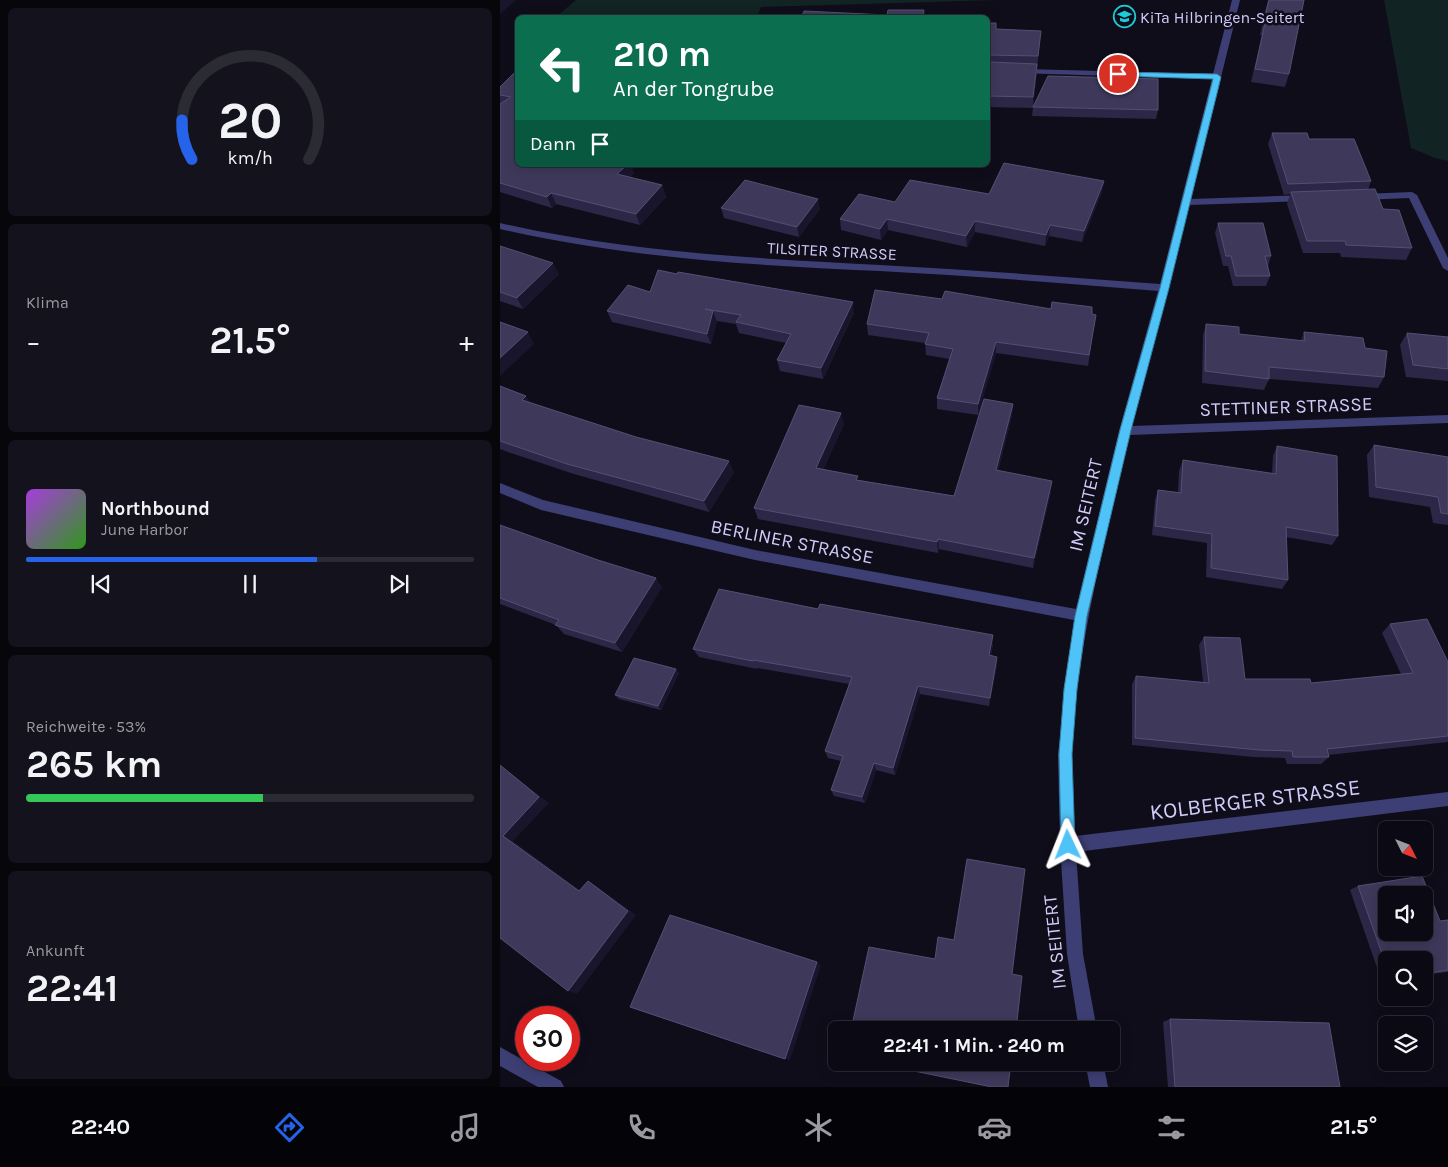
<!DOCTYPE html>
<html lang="de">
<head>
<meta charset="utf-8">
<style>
  :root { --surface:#0b0a14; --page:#14131d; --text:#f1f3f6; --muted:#9a9aa0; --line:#2b2b34; --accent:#2563eb }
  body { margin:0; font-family:Karla,sans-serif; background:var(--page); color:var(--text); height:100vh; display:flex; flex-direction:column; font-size:19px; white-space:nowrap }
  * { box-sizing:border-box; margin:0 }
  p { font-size:16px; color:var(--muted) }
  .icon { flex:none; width:28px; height:28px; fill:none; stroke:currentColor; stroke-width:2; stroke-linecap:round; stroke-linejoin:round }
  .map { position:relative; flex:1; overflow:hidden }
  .panel { display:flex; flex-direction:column; gap:8px; padding:8px; background:#06060b; width:500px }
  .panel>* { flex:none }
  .top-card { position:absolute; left:15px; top:15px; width:475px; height:152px; border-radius:8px; box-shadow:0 2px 12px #0003,0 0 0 1px var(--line); background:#0b6e4f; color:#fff; overflow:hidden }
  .needle { width:32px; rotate:132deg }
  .fabs { position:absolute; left:878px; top:821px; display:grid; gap:10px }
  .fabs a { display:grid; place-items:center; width:55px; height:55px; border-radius:8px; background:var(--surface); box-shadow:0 2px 12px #0003,0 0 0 1px var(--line); font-size:25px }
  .speed { position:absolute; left:15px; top:1006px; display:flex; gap:10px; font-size:25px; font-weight:700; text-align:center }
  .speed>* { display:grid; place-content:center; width:65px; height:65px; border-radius:50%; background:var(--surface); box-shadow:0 2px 12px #0003,0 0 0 1px var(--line); line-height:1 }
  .speed .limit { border:8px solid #d22; background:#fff; color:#111 }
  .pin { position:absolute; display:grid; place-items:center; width:42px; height:42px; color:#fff; margin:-21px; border:2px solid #fff; border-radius:50%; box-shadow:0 1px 5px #0007 }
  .me { position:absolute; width:55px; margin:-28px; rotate:358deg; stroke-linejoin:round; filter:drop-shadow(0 0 4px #0008) }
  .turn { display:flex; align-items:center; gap:18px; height:105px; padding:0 15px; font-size:22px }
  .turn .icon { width:65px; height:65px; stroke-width:2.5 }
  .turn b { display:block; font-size:35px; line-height:42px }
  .then { display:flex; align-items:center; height:48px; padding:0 15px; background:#0003; gap:10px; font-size:19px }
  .big { font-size:38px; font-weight:700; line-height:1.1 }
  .panel .widget { flex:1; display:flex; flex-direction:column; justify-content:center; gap:8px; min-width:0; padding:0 18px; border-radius:8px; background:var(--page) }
  .panel .dial { align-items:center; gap:0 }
  .dial svg { height:130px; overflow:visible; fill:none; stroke:var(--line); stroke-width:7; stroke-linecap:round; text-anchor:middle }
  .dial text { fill:var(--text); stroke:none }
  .song { display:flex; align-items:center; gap:15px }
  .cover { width:60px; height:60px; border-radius:8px; background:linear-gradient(135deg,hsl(280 70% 55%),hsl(110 70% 35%)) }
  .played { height:5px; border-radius:2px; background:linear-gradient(90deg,var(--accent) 65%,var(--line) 65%) }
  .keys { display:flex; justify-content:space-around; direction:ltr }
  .heat { display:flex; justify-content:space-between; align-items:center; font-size:28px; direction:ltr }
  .charge { height:8px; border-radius:4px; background:linear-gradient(90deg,#34c759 53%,var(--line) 0) }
  .trip { position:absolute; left:328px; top:1021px; width:292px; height:50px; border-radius:8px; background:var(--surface); box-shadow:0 2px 12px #0003,0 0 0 1px var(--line); font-weight:700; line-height:50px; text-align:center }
  .tab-bar { display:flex; height:80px; justify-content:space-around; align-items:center; background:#040408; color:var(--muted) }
  .tab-bar .icon { width:35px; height:35px }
  .tab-bar .current { color:var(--accent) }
  .tab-bar b { font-size:22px; color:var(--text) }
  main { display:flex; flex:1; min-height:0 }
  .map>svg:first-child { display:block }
  .green { fill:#112322 }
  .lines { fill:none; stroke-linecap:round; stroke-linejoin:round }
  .minor { fill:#3d3e74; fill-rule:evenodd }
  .wall { fill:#2c2746 }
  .shaded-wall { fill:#19152d }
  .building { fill:#3e395a; stroke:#555073; fill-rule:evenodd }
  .route { fill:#4fc3f7; stroke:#337fa1 }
  .labels { text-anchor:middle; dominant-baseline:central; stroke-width:5; stroke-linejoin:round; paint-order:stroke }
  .far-poi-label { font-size:16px; fill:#d0ccf9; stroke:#0f0d1a; text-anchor:start }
  .far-street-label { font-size:16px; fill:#d0ccf9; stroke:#0f0d1a }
  .street-label { font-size:19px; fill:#d0ccf9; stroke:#0f0d1a }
  .near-street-label { font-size:22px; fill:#d0ccf9; stroke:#0f0d1a }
</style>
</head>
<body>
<main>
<section class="panel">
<div class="widget dial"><svg viewBox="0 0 100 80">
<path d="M14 69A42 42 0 1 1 86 69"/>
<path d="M14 69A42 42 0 0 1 8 45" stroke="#2563eb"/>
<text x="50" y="56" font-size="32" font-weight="700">20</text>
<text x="50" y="72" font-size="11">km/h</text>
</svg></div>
<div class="widget"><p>Klima</p>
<div class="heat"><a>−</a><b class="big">21.5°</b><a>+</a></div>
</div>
<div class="widget">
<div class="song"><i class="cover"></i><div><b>Northbound</b><p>June Harbor</p></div></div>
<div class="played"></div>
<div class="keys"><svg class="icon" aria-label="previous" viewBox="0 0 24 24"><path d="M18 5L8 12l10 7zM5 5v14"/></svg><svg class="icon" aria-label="pause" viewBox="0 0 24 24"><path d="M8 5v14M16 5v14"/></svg><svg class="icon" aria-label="next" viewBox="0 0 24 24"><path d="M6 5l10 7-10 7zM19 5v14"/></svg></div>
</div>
<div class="widget"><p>Reichweite · 53%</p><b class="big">265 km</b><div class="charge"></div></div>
<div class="widget"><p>Ankunft</p><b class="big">22:41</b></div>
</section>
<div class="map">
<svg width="948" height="1087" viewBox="0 0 948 1087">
  <rect width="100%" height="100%" fill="#0f0d1a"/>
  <g class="green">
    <path d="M76,0H498L261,7L257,18L57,16Z"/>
    <path d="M884,0H948V161L935,158L911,148Z"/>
  </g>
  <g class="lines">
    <g class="minor">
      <path d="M732,0H740L691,199L806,195L811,198L806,201L689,205L632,426L948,415V423L630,435C605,540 577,644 572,753C571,780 574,809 575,836L948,792V806L576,852L583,954L597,1030H579L567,954L560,845L558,754L574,620L255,560L41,510L0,493V483L43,500L255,550L576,609L619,431L658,291C565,283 472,276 379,271C249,265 127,258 0,229V223C127,252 250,258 380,265C473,270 567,277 660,284L712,79L488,72V68L713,74Z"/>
      <path d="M912,192L917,195L948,258V271L943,268L909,198L861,200L856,197L861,194Z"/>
      <path d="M0,1047L61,1081L64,1087H38L0,1066Z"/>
      <path d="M585,1062H603L608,1087H590Z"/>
    </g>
  </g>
  <g class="wall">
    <path d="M768,0L789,74L785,87L751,82L762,35H760Z"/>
    <path d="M488,23L496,29L541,31L533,108L488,107Z"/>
    <path d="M18,69V165L134,173L129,178L162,185L166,197L140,225L56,204L52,208L0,192V87Z"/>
    <path d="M533,107L658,110L656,119L532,116Z"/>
    <path d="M772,133L809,139L871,181L868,190L912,248L906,260L841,257L840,253H803L787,204L790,194L784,195L768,144Z"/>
    <path d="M604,181L602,192L582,242L549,236L545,246L475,232L467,247L388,230L381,240L341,230L340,219L395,202L489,194Z"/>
    <path d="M221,208L320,209L299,237L224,218Z"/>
    <path d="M718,223L771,256L768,266L770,276L766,286H733L728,266H723L715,233Z"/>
    <path d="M0,246L59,274L23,309L0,301Z"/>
    <path d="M150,292L354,313L323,379L280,371L277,360L286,343L239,333L236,324L217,321L211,344L112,322L107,311Z"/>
    <path d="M442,299L551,309L596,315L588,366L496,353L478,415L437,409V398L449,359L426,355L425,343L368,335L367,324Z"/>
    <path d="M706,324L739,334L801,341L804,332L865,348L884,377L878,388L769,379L764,390L702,383L703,335Z"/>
    <path d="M907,333L948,337V381L906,377L900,345Z"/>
    <path d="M0,386L26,396L30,403L234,472L209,512L74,474L8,452L0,449Z"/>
    <path d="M513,404L512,415L498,471L551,492L533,568L439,549L438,553L258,519L254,508L344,424L323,470L359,480L454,496Z"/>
    <path d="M874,445L948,457V525L933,523L930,507L869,497L867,455Z"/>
    <path d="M777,446L838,536L832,545L786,537L788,580L782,589L706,577L707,543L652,535L655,500L658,490L678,492L679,471L683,460L772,473L773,456Z"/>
    <path d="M0,525L162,587L122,652L64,634L56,625L0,604Z"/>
    <path d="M890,624L948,662V742L828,755L829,757L821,764H787L785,758L753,757L632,745V684L636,676L703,682L699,645L704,637L745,679L811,683L901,674L882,633Z"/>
    <path d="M493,644L491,656L497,665L489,706L420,694L395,775L376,770L365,803L334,796L331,790L341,761L328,758L325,751L349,684L257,668V669L199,657L193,649Z"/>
    <path d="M176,669L179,673L161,710L119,699L115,695Z"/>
    <path d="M858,886L940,921L948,920V972L924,975V960H886V981L882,982L850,890Z"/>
    <path d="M670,1019L840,1087H668L663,1022Z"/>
  </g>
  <g class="shaded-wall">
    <path d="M2,0H16L0,14V1Z"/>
    <path d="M537,64L533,108V97Z"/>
    <path d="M127,165H131L134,173L121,186L117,174Z"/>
    <path d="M604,181L602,192L582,242L584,231Z"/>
    <path d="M162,185L166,197L140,225L136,214Z"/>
    <path d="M51,193L56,204L52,208L47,197Z"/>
    <path d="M318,199L320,209L299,237L297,227Z"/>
    <path d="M387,219L388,230L381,240L380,229Z"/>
    <path d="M475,221V232L467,247L466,236Z"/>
    <path d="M550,225L549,236L545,246L546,235Z"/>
    <path d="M53,263L59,274L23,309L17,298Z"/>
    <path d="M353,302L354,313L323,379L321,368Z"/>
    <path d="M213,311L217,322L211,344L207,334Z"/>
    <path d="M28,332L34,344L0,376V358Z"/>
    <path d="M496,342V353L478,415V404Z"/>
    <path d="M26,396L33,407L22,400Z"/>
    <path d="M513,404L512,415L495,481L496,470Z"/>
    <path d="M341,413L344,424L319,479L316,468Z"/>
    <path d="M229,461L234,472L209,512L204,501Z"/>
    <path d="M552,481L551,492L533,568L534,558Z"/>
    <path d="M438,539L439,549L438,553L437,542Z"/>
    <path d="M156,578L162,587L122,652L115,643Z"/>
    <path d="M493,635V644L489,664V655Z"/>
    <path d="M497,657V665L489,706L490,698Z"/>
    <path d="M176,669L179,673L161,710L158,706Z"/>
    <path d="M418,686L420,694L395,775L393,768Z"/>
    <path d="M374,763L376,770L365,803L362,797Z"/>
    <path d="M0,765L9,772L49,803L13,841L88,896L79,891L3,836Z"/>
    <path d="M88,881L96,886L136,915L77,994L68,991Z"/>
    <path d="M317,962L321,965L290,1060L285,1059Z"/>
  </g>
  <g class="building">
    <path d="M769,0H804L789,74L755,69L765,23H763Z"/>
    <path d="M388,10H424L423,18H301L304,11L387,15Z"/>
    <path d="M488,23H496V29L541,31L538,56L488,55Z"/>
    <path d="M488,60V62L537,64L533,97L488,96Z"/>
    <path d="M18,69V165H127L117,174L162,185L136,214L51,193L47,197L0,183V104L11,97L0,95V87Z"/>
    <path d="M548,76L658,79V110L533,107Z"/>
    <path d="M772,133H807L809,139H854L871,181L788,184Z"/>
    <path d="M504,163L604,181L584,231L550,225L546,235L475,221L466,236L387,219L380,229L340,219L359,194L395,202L410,180L489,194Z"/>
    <path d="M245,180L318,199L297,227L221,208Z"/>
    <path d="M875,189L883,209L899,210L912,248L846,245L845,241H807L791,192Z"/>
    <path d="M718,223H763L771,256H765L770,276H736L731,256H726Z"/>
    <path d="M0,246L53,263L17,298L0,292Z"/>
    <path d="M158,270L177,274L178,272L353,302L321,368L277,360L291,334L236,322L241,315L205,309L213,311L207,334L107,311L128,285L150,292Z"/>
    <path d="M375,290L442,299L445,291L551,309L552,302L592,307V314L596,315L589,355L496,342L478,404L437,398L453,349L425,344L429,333L367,324Z"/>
    <path d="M0,322L28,332L0,358Z"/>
    <path d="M706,324L739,327V334L805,341L804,332L863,338L865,348L887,351L884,377L769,367V379L705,371Z"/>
    <path d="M907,333L948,337V369L913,365Z"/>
    <path d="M0,386L26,396L22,400L136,437L229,461L204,501L67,464L0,441Z"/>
    <path d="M484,399L513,404L496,470L552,481L534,558L438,539L437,542L254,508L299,405L341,413L316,468L358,476L356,480L454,496Z"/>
    <path d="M874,445L948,457V514L941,513L938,497L876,487Z"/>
    <path d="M777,446L837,456L838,536L786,527L788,580L711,568L712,534L655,526L658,490L681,493L683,460L776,474Z"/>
    <path d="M0,525L98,560L156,578L115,643L55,625L59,620L0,598Z"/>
    <path d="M219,589L318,609L320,604L493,635L489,655L497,657L490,698L418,686L393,768L374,763L362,797L331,790L343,756L325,751L352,677L253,660V661L193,649Z"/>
    <path d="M927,619L948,662V736L827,749L829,757H793L792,751L759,750L635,738L636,676L709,683L704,637L740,638L745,679H810L811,683L913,673L890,624Z"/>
    <path d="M134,658L176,669L158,706L115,695Z"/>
    <path d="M0,765L39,797L3,836L79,891L88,881L128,911L68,991L0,938Z"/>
    <path d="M467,859L525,869L512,974L522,976L516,1030H351L369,947L435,959L438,937L454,940Z"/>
    <path d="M922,876L940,921L948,920V970L924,974V960H886V965L858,886ZM886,895H924V932H886Z"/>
    <path d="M170,915L317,962L285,1059L130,1007Z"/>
    <path d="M670,1019L829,1023L840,1087H675Z"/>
    <path d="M370,1062H511L508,1087H492Z"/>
  </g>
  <path class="route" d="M615,72L717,74L721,77L669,288L631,430L587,616L577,689L572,754L575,845L573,850L568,852L563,850L561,845L559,754L564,689L575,616L620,430L660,288L713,79L618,76H615Z"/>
  <defs>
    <symbol id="school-ring" viewBox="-11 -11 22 22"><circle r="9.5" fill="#0f0d1a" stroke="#1bcbd6" stroke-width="1.5"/><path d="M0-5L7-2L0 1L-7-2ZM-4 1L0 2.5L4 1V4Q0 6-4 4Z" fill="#1bcbd6"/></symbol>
  </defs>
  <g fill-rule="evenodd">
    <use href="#school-ring" x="612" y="4" width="25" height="25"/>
  </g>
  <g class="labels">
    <g class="far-poi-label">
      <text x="640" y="17">KiTa Hilbringen-Seitert</text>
    </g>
    <g class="far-street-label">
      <text transform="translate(332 251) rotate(3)">TILSITER STRASSE</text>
    </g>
    <g class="street-label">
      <text transform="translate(786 407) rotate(-2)">STETTINER STRASSE</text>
      <text transform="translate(586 505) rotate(-77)">IM SEITERT</text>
      <text transform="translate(292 542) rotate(11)">BERLINER STRASSE</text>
      <text transform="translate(555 942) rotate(-96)">IM SEITERT</text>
    </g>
    <g class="near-street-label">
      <text transform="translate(755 800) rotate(-7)">KOLBERGER STRASSE</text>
    </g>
  </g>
</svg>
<div class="fabs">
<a><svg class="needle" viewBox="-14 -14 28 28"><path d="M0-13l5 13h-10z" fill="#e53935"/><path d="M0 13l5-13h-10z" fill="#9a9aa0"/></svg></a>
<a><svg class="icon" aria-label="sound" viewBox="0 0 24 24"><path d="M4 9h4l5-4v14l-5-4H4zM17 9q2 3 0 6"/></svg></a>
<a><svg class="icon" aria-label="search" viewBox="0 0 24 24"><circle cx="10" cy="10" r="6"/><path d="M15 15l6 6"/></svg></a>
<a><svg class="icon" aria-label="layers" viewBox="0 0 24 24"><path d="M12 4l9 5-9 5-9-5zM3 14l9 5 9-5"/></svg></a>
</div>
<div class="speed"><div class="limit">30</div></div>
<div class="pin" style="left:618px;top:74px;background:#d93025"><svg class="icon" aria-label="arrive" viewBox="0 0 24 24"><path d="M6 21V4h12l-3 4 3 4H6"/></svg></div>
<svg class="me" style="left:568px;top:845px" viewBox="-20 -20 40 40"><path d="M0-17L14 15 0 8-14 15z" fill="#4fc3f7" stroke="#fff" stroke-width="4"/></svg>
<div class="trip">22:41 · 1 Min. · 240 m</div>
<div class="top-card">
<div class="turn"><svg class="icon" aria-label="left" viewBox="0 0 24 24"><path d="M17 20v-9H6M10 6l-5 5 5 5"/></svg><div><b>210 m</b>An der Tongrube</div></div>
<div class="then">Dann<svg class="icon" aria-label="arrive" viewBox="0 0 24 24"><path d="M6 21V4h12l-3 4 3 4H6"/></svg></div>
</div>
</div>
</main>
<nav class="tab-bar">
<b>22:40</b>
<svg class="icon current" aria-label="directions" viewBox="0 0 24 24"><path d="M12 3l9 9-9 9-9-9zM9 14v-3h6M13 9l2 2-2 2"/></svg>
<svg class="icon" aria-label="music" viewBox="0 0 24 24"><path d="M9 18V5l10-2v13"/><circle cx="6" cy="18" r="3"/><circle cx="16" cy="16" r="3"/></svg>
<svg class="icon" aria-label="phone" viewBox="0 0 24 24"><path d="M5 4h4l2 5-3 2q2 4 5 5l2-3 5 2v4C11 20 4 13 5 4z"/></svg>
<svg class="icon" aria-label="climate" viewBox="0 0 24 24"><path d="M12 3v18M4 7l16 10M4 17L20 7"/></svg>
<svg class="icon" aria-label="car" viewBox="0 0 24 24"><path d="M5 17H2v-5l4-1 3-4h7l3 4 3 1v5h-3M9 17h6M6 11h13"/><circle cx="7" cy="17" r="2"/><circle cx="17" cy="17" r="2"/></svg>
<svg class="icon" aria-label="filters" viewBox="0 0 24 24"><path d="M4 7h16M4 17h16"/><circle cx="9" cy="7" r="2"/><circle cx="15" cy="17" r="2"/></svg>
<b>21.5°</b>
</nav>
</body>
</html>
